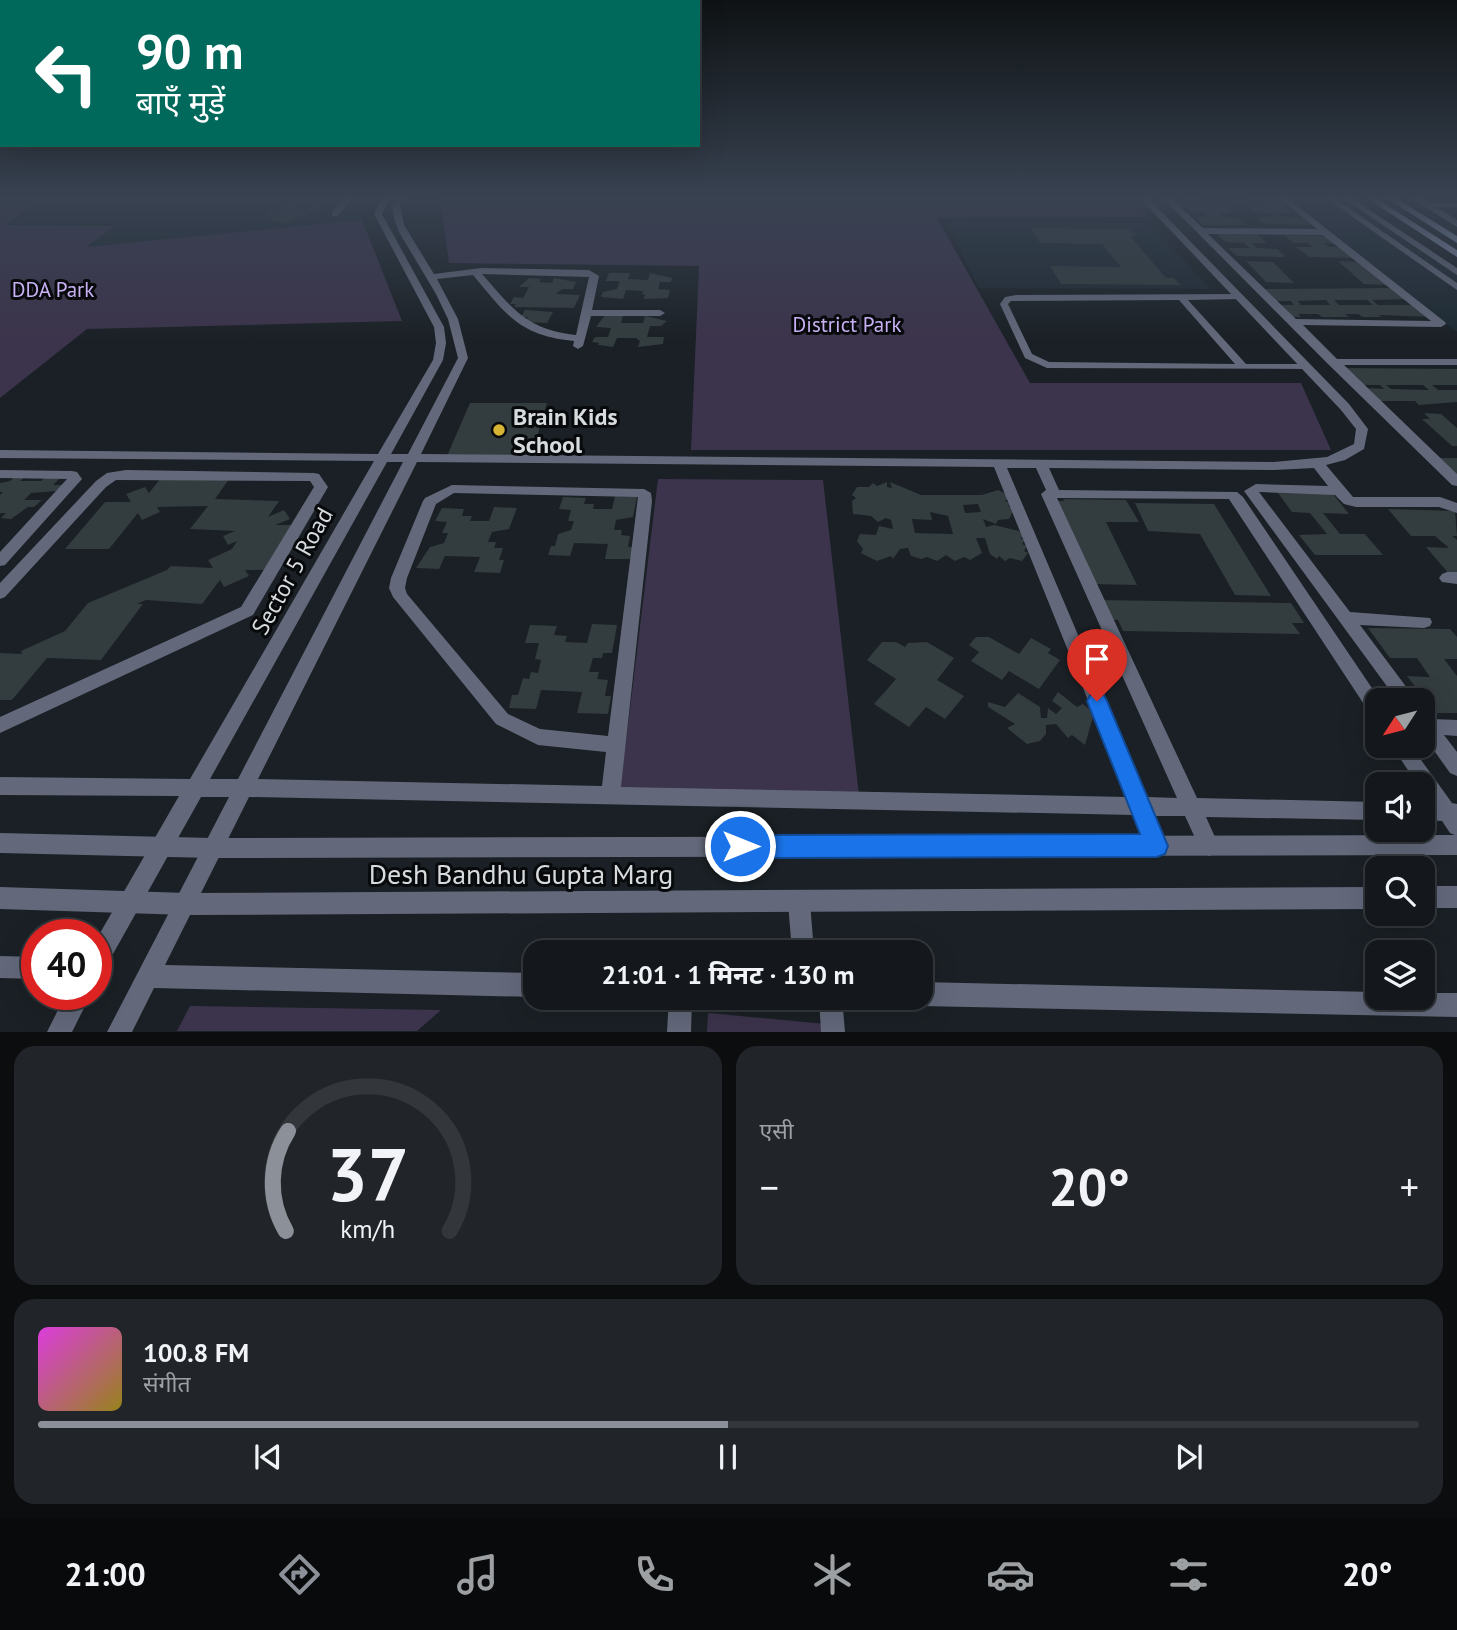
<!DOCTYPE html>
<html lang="hi">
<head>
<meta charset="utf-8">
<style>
  :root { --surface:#14181c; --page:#212529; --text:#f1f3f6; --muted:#9da0a3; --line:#33373b; --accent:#8c9099 }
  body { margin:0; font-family:"PT Sans","Noto Sans Devanagari",sans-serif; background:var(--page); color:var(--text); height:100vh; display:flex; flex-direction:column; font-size:26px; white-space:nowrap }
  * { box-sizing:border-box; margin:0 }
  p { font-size:23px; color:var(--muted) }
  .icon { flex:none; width:38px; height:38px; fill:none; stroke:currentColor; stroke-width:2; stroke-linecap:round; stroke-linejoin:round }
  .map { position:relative; height:1032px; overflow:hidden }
  .drawer { display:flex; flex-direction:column; gap:14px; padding:14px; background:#0b0d0f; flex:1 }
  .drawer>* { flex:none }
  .top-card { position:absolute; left:0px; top:0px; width:700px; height:147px; box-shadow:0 7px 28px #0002,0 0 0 2px var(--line); background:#00695c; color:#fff; overflow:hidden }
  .needle { width:46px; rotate:234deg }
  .buttons { position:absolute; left:1365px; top:688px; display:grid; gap:14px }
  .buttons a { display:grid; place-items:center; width:70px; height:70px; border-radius:14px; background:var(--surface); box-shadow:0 7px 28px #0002,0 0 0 2px var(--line); font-size:35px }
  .speed { position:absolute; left:21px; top:919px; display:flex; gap:14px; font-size:35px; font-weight:700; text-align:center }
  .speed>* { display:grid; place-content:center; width:91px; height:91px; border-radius:50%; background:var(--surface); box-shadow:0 7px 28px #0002,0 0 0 2px var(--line); line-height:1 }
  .speed .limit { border:10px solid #d22; background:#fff; color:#111 }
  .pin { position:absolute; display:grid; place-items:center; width:60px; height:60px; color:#fff; margin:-72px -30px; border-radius:50% 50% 50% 0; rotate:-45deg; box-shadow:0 0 7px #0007 }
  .pin .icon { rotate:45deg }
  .me { position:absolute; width:77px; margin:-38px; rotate:90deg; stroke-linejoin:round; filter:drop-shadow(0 0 5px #0008) }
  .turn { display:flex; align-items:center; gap:24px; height:147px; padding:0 21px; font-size:32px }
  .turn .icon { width:91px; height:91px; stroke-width:2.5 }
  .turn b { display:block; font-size:49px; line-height:60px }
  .big { font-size:52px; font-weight:700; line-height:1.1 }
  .drawer .tile { flex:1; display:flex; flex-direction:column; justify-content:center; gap:10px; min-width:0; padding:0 24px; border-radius:21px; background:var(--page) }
  .drawer .dial { align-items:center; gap:0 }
  .dial svg { height:182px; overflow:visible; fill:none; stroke:var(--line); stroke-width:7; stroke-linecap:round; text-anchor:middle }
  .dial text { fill:var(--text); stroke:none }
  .song { display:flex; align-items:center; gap:21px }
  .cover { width:84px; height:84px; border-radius:10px; background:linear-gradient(135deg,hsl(300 70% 55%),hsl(50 70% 35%)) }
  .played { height:7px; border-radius:4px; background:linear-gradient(90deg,var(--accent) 50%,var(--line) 50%) }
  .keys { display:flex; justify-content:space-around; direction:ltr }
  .heat { display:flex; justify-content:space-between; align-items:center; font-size:38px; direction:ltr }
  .drawer .tiles { flex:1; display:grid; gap:14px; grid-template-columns:1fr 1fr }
  .tile:last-child { grid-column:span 2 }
  .trip { position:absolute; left:523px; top:940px; width:410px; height:70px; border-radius:21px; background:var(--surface); box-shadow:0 7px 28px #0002,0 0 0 2px var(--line); font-weight:700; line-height:70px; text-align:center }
  .menu { display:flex; height:112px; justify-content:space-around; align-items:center; background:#080a0b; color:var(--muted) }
  .menu .icon { width:49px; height:49px }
  .menu .selected { color:var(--accent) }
  .menu b { font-size:32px; color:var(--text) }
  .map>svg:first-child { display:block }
  .built { fill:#1d2932 }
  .green { fill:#3c344c }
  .building { fill:#333c3e; fill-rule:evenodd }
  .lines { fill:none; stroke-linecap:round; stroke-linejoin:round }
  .service { fill:#63697b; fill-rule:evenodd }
  .minor { fill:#63697b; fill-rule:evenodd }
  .tertiary { fill:#63697b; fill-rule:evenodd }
  .secondary { fill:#8994b1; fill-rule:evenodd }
  .route { fill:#1a73e8; stroke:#114b97; stroke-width:2 }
  .poi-dot { fill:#d7b434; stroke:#07090b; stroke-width:2.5 }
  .labels { text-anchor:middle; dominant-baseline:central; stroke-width:6; stroke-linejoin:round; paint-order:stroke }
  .far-park-label { font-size:21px; fill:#c7b1f4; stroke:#07090b }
  .poi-label { font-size:24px; font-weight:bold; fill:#d7dbde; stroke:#07090b; text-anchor:start }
  .street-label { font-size:24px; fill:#d7dbde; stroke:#07090b }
  .near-street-label { font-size:28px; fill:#d7dbde; stroke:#07090b }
</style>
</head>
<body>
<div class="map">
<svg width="1457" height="1032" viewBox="0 0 1457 1032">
  <rect width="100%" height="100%" fill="#1a2025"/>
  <g class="built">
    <path d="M51,197H150L137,208L153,197H383L362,220L84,247L113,224H7Z"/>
    <path d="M1276,197H1340L1457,275V332Z"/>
    <path d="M946,222L1148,223L1211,289L979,288Z"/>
  </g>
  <g class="green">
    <path d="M0,197H47L4,225L115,226L86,247L362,220L402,321L87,329L0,398Z"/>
    <path d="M440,197H1132L1147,217L937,218L1030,383H1301L1331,450H691L699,266L449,263Z"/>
    <path d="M658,479L823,480L859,795L620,791Z"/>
    <path d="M190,1006L441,1010L417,1031H177Z"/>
    <path d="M708,1013L826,1024V1032H707Z"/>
  </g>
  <g class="building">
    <path d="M292,197H331L340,199L288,223L267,220L274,217L266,215L293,204L282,201ZM307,200L315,202L307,213L295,204Z"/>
    <path d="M1180,197H1198L1206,204L1187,203Z"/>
    <path d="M1250,197H1272L1294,213H1277L1283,217L1303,218L1312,225L1265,224L1257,217H1275L1270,213L1254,212L1247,206L1263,207Z"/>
    <path d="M1184,205L1225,206L1233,213H1218L1223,217L1237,218L1246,225H1203L1195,217H1208L1203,212H1191Z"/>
    <path d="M1030,228L1130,229L1136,236H1130L1166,278H1174L1180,285L1061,284L1050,266L1121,267L1102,244L1040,243Z"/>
    <path d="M1217,234L1258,235L1267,243H1251L1257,248L1277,249L1286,257L1237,256L1228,248H1250L1244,243L1226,242Z"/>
    <path d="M1284,235L1328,236L1338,244L1323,243L1329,247H1341L1355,258L1309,257L1296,247H1313L1307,243H1293Z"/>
    <path d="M1246,261L1273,262L1294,283L1266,282Z"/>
    <path d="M1338,261L1360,262L1387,285L1364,284Z"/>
    <path d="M609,273H630L628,279L648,280L650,273L672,278L671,282H660L658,289L670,290L668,298L644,299L645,294H642L643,291L626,290L623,299L601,297L603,292L617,289L620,281H606Z"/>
    <path d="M529,278L541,279L539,282L552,283L554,278L576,282L573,289H562L556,294L580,295L574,308L514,307L516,304H510L514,297L523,298L529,287H519Z"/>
    <path d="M1394,288L1411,299L1372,300L1378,305H1417L1434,317L1378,315L1382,317H1363L1358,314H1345L1349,317H1322L1318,314H1298L1301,317H1290L1276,305H1294L1291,301H1275L1262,289ZM1326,300L1330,305H1301L1298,301ZM1334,300H1367L1373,305H1339Z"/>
    <path d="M525,310L553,312L547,323L525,322L528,317H521Z"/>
    <path d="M605,315L623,316L621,323H643L645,316L667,321L661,326H650L647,337H664L663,344L638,347L640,341L636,338H617L613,347L598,345L599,343L592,342L595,337H608L611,328L596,327Z"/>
    <path d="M1340,368L1457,369V385H1432L1438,390H1457V402L1419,405L1415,401H1380L1368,388L1384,389L1380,385H1358ZM1386,385H1423L1429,390L1391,389Z"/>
    <path d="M470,403H547L531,457L447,456Z"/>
    <path d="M1424,413L1441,414L1457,428V446H1452L1422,419H1430Z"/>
    <path d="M1438,458H1457V476Z"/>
    <path d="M16,476H26L20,481H41L46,476L59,479L53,485H63L56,491L31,493L24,500H42L34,507H28L11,519L1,518L6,513H0V495L3,492H0V483L10,481Z"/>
    <path d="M160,479H229L215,499L279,501L268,517L284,510L290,519L275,525H294L270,570H245L249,576L224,587L220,580L202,604L146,600L137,604H143L101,660L47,658L12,700H0V653L22,654L21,651L65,631L88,603L167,570L171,566L213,568L208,560L232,549L237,541L228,545L223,536L235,531L190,529L208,506L157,507L160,512L142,520L138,513L109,549H65L105,502H131L126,494L145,487L149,493Z"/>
    <path d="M887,482V487L892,488L890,482L921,495H982L998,490L1011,496L1005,501L1012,503L1008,506L1014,509L1009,519L998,520L996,524L983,519L986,527L994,525L1019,531L1024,536L1020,538L1025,540L1022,544L1027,546L1024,551L1028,553L1022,561L1010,558L1005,561L999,556L997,559L990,554L985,538H976L982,553L970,560L964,557L955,561L946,555L937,561L927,557L921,559L911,556L908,548L900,549L893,559L891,556L877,561L861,553L863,549L857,541L860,534L876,535L879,526L893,529L891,520L886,518L878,522L871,516L853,514L852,501L856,498L852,495L857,487H869L873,483L877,486ZM978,504L981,512L965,513L963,505ZM930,512L948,516L953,534L915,533L912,519L932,520Z"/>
    <path d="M1278,493L1333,494L1349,514L1323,513L1340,534H1365L1383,555H1315L1299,535L1327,534L1310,513L1292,512Z"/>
    <path d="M615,496L637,497L633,517L616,520L614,530H622L621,535L630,536L628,547H633L631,559H605L608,544L574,543L570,556L548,555L551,546H555L558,534L571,530L574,521H568L571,510L559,509L563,497L586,498L584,504H594L593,509H612Z"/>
    <path d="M1063,499L1126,500L1139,522H1106L1137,585L1091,584L1055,501H1064Z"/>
    <path d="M1135,503L1214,504L1271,596L1235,595L1200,534L1148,531Z"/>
    <path d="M494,507L517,508L509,529L492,532L488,542H496L494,548H503L499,560H504L500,573L474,572L480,557L445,556L439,569L416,568L430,547L444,543L448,533H442L447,522L435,521L442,508L464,509L462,516H472L470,521H489Z"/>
    <path d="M1388,509L1455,511L1457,536H1452L1457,540V575H1450L1426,547L1449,548L1435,536H1411Z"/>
    <path d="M1099,600L1291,603L1304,623H1292L1300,634L1123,631L1118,620L1107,619Z"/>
    <path d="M592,624L617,625L612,653H603L602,658H593L589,672H599L597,679L608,680L605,696H611L608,714L577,713L582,692L541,690L536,709L509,708L512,695H518L523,678L529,679L531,672L538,673L541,660L535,659L539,643H525L530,625L557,626L554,635L567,636L565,642L587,643Z"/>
    <path d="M1368,628L1450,629L1457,637V659H1444L1457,676V713H1435L1407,676L1430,677L1417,658H1390Z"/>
    <path d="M976,637H989L1019,654L1031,638L1051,649L1048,653L1060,660L1039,689L1009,671L1002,680L971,661L979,652L969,645Z"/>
    <path d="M882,642H896L905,647L908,643L927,642L954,658L937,680L964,696L945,719L926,707L909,727L874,704L896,679L867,660Z"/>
    <path d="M1058,692L1077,707L1083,704L1094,713L1085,745L1072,735L1068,738L1056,724L1046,725V734L1040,741L1027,744L1007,728L1015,724L988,707V702L1005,707L1018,693L1040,707L1041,718H1047L1048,708L1056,714L1062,708L1052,701Z"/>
  </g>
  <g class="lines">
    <g class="service">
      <path d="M347,197H354L338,216H332V212Z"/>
      <path d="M1238,294L1242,297L1241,299L1188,300L1246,364H1306L1309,365V369L1047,368L1025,358L1000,304L1005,297L1016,295ZM1179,300L1235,364L1049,362L1032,354L1008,304L1011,301H1016Z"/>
    </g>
    <g class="minor">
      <path d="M383,197H391L382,214L444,327L446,343L443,360L391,454H408L458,358L448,319L436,294L399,232L394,218L392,203L398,197H406L400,203L404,225L434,274L481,268L589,270L599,276L592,310H660L665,313L660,316H591L583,346L578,349L573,346L574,341C519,336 506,314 473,275L437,279L458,319L468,358L421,454L1274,462L1327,457L1354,444L1356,429L1341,410L1139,197H1147L1349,404L1368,429L1364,449L1345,460L1326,465L1353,497H1440L1457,503V513L1439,507H1356L1344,504L1335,495L1259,492L1350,612L1430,618L1432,622L1430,626L1424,628L1360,625L1416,700H1397L1244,491L1256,484L1328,486L1314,468L1274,470L1049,468L1059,490L1237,492L1243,497L1380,700H1377V718L1371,715L1229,499L1057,498L1197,798L1377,802V820L1206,817L1219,846L1216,853L1209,856L1202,853L1185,816H1154L1167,846L1164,853L1157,856L1150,853L1134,815L249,797L165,965L536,973V997L154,988L132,1032H107L229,797H201L104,970L96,973V940L179,796L0,795V777L190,779L374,461L0,458V450L378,454L433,360L436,343L434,327L374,214ZM482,274L589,277L576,335C527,330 512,308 482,274ZM387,462H403L238,779H210ZM417,462L994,467L1127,797L621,787L652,501L651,493L644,489L452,485L425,498L423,501L391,578L389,588L393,597L496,724L538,745L606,752L602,786L258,779ZM1007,468H1036L1046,490L1041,494L1177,798L1147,797ZM454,493L638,497L608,736L540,729L508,714L407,594L405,588L407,578L436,504Z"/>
      <path d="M1162,197H1170L1203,228L1317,229L1277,197H1286L1445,322L1446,324L1441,327L1303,325L1337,359H1457V365H1344L1457,474V486L1452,485L1328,364ZM1208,234L1323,235L1431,321L1296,319Z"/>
      <path d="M1324,197H1333L1457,283V290Z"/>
      <path d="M1341,197H1350L1457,268V275Z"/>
      <path d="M1409,197H1419L1428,203H1457V207H1436L1457,220V227Z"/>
      <path d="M0,470L72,471L77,472L82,479L5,565L0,566V552L67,479L0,478Z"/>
      <path d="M126,470L314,473L319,474L328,487L253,615L0,733V717L241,607L314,487L310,481L116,480L106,487L5,597L0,599V583L96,481L107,473Z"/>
      <path d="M1447,572H1457V584L1442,582L1439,578L1442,574Z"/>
      <path d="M1423,713L1432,719L1457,720V736L1444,735L1457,752V776L1450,773L1423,735Z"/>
      <path d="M1392,746H1411L1452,803L1457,804V836L1450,833L1442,821L1423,820V802H1429L1423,793V784H1417Z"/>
      <path d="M799,891L807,894L810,902L814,952H792L788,902L791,894Z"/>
      <path d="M0,956L37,957V979L0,978Z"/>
      <path d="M920,982L1377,992V998H1423V993H1457V1017L920,1006L912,1002L910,998H920Z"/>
      <path d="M66,994H91L72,1032H47Z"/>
      <path d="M669,998H692L691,1032H667Z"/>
      <path d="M819,998H842L845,1032H821Z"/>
    </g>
    <g class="tertiary">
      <path d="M0,833L212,838L1457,835V855L212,858L0,853Z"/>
      <rect x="1423" y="886" width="34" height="22"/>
      <path d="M0,887L187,893L1377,887V909L187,915L0,909Z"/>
    </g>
    <g class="secondary">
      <path d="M1365,197H1374L1457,250V257Z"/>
      <path d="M1385,197H1394L1457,236V243Z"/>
    </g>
  </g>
  <linearGradient id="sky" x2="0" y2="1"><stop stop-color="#0e1214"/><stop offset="0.58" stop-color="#384251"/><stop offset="1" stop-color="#384251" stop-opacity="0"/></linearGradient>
  <rect width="1457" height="341" fill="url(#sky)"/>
  <path class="route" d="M1097,692L1104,695L1107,701L1168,846L1165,854L1157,857L740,858L732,854L728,846L732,838L740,835L1140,834L1087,701L1090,695Z"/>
  <circle class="poi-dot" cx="499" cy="430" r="7"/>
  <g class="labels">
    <g class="far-park-label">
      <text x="53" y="289">DDA Park</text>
      <text x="847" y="324">District Park</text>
    </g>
    <g class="poi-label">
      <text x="513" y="416">Brain Kids<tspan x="513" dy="28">School</tspan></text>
    </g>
    <g class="street-label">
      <text transform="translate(292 571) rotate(-61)">Sector 5 Road</text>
    </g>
    <g class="near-street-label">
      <text x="521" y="873">Desh Bandhu Gupta Marg</text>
    </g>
  </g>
</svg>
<div class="buttons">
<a><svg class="needle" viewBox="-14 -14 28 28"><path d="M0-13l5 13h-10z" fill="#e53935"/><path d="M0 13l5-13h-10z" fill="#9da0a3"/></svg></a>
<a><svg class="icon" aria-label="sound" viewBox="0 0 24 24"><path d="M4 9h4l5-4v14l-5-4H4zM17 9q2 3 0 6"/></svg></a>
<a><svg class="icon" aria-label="search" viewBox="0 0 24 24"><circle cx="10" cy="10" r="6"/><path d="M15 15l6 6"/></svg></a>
<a><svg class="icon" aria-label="layers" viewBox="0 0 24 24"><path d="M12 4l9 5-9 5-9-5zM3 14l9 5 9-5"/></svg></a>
</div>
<div class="speed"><div class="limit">40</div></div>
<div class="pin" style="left:1097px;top:701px;background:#d93025"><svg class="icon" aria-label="arrive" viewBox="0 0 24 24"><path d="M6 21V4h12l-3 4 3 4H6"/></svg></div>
<svg class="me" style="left:740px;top:846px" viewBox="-20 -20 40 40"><circle r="17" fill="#1a73e8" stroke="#fff" stroke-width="3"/><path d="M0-11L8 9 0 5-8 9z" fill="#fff"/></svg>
<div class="trip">21:01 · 1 मिनट · 130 m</div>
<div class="top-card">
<div class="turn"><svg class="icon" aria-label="left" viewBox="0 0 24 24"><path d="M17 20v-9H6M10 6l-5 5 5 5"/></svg><div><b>90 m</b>बाएँ मुड़ें</div></div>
</div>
</div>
<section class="drawer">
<div class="tiles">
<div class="tile dial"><svg viewBox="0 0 100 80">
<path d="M14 69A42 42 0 1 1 86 69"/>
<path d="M14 69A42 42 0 0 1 15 25" stroke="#8c9099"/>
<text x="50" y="56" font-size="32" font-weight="700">37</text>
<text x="50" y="72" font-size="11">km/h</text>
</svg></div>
<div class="tile"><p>एसी</p>
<div class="heat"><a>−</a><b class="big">20°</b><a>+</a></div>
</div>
<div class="tile">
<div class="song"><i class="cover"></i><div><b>100.8 FM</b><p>संगीत</p></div></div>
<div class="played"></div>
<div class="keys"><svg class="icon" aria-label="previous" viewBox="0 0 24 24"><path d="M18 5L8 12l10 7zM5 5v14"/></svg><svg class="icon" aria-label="pause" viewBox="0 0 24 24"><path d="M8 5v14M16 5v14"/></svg><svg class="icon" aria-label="next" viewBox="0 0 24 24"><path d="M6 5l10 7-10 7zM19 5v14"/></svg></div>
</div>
</div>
</section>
<nav class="menu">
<b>21:00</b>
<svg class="icon selected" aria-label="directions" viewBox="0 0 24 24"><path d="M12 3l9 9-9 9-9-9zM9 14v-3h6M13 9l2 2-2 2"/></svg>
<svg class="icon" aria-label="music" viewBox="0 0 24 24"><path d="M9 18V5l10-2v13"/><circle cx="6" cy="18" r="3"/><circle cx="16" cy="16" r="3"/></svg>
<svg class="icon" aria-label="phone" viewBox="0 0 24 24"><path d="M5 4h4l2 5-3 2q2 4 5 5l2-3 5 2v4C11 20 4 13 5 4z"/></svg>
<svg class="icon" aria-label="climate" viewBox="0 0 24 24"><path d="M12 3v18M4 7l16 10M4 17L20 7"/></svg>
<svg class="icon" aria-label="car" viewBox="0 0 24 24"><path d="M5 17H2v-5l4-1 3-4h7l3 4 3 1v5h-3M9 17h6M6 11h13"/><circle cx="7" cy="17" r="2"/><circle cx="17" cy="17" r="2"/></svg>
<svg class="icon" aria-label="filters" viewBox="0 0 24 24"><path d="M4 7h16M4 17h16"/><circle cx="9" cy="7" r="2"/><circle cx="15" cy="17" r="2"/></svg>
<b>20°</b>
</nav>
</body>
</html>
